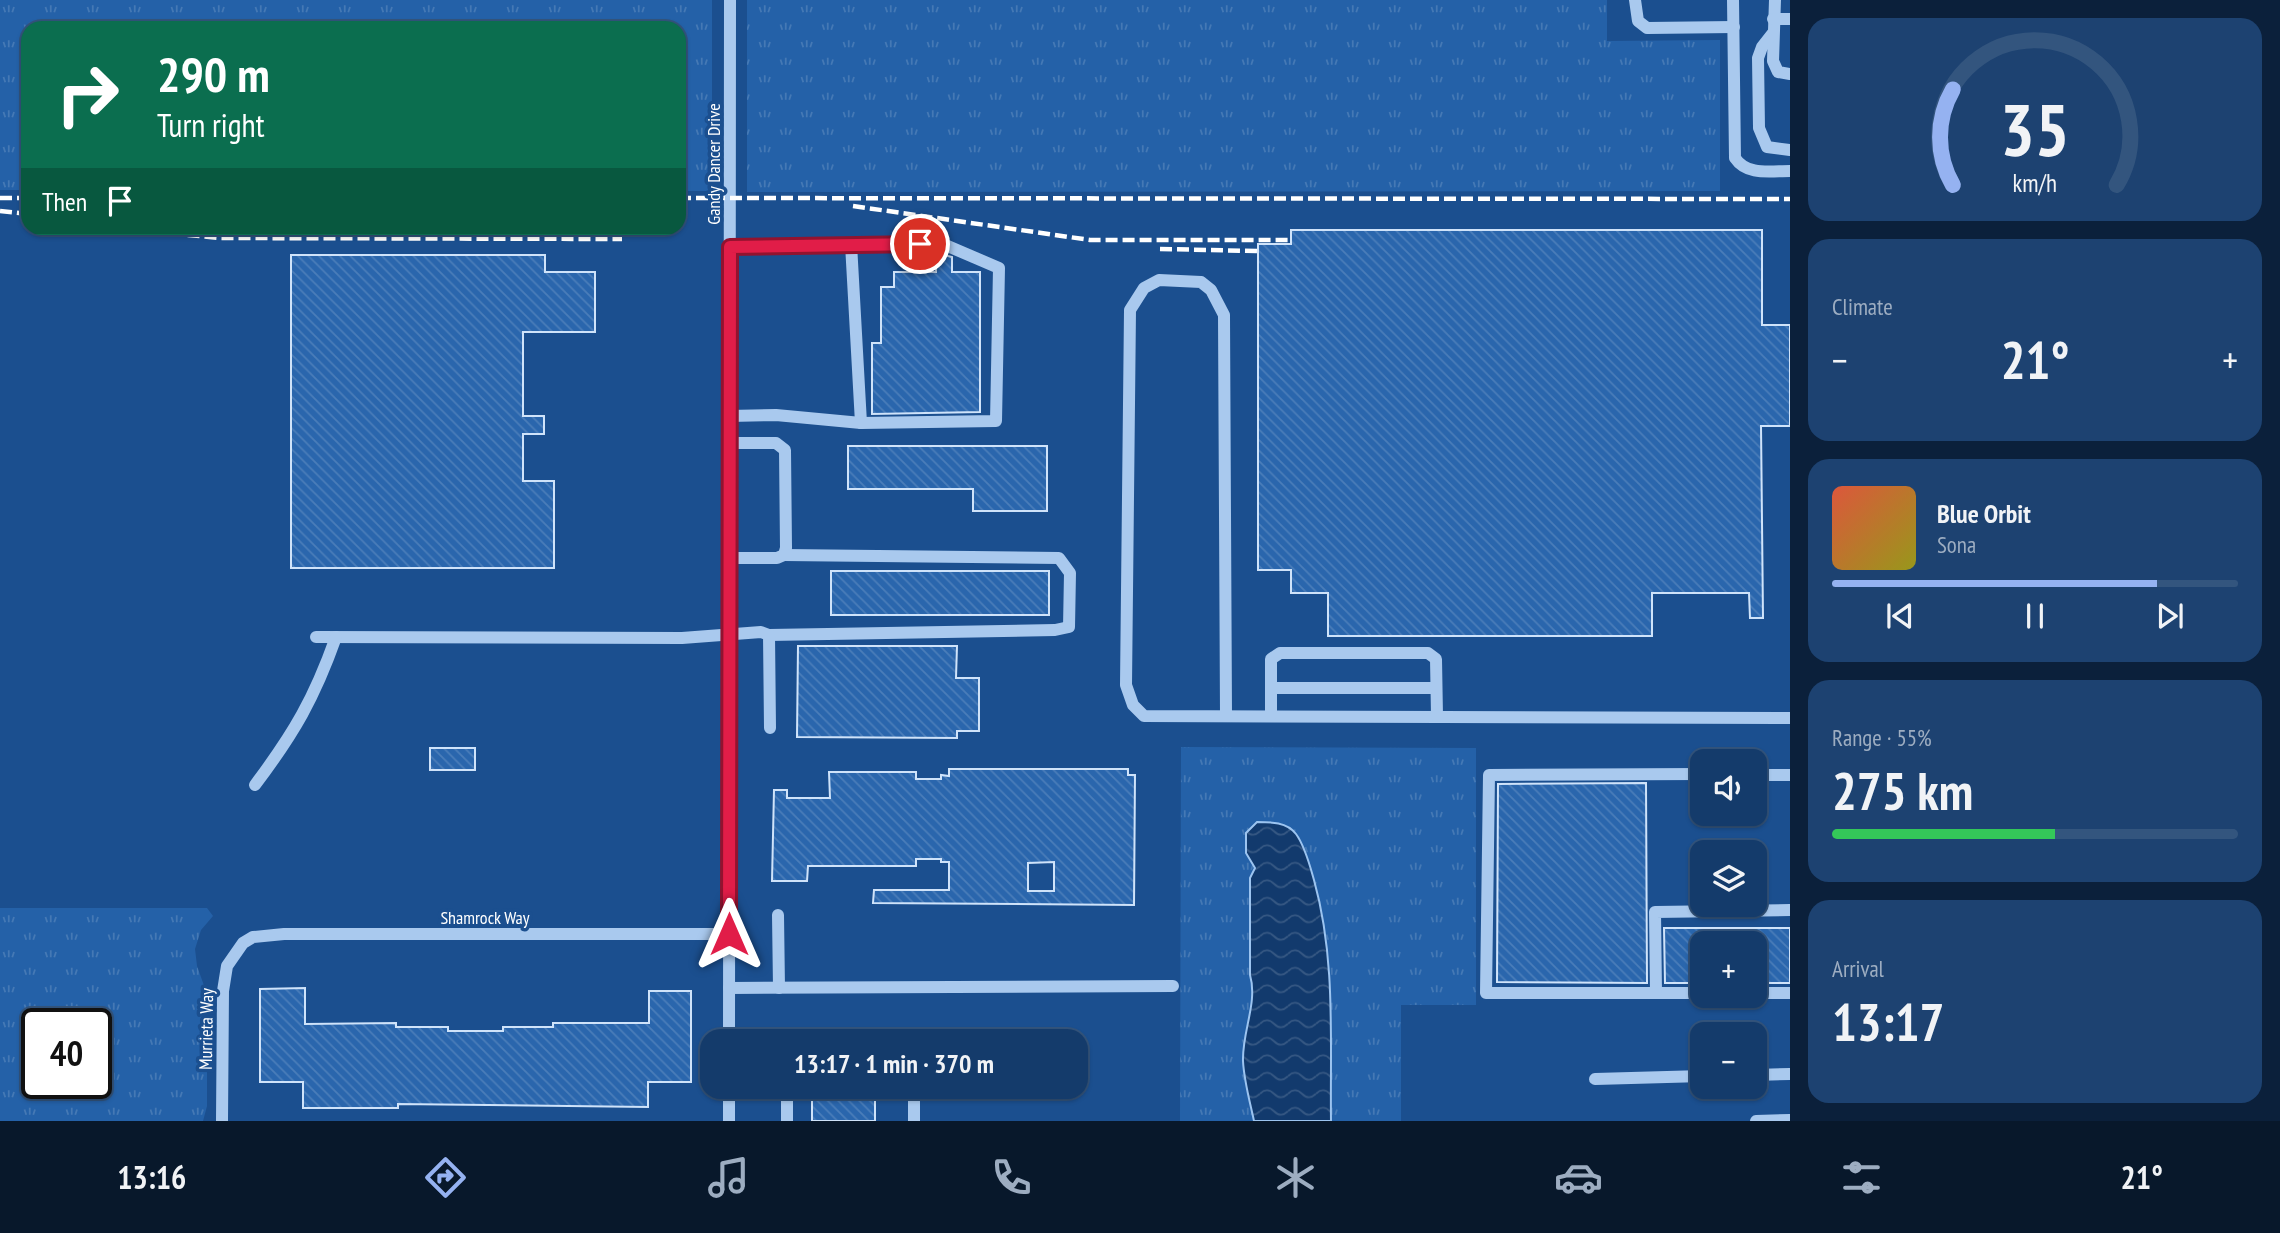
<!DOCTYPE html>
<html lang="en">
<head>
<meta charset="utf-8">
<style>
  :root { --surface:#143b6b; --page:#1d4271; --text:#f1f3f6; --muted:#9dadc1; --line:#33557e; --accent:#95b2f1 }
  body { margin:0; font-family:"PT Sans Narrow",sans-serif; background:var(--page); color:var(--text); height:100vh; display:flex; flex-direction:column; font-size:26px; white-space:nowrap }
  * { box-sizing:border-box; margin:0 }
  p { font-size:23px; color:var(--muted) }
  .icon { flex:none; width:38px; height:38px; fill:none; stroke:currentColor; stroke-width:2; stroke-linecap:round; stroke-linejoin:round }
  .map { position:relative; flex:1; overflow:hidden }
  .drawer { display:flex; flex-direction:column; gap:18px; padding:18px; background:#0b203b; width:490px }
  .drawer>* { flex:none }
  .banner { position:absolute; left:21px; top:21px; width:665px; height:214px; border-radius:21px; box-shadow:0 2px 5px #0004,0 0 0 2px var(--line); background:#0b6e4f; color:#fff; overflow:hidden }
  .fabs { position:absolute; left:1690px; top:749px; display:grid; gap:14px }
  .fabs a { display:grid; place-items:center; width:77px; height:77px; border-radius:14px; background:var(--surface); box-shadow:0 2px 5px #0004,0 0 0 2px var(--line); font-size:35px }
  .speed { position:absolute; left:21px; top:1008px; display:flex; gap:14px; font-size:35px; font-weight:700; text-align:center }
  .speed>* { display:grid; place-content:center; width:91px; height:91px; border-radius:50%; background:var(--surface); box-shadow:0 2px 5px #0004,0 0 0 2px var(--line); line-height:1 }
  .speed .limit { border:4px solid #111; border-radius:10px; background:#fff; color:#111 }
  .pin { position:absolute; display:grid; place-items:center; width:60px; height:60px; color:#fff; margin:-30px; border:4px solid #fff; border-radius:50%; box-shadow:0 2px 7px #0007 }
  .me { position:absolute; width:77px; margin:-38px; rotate:0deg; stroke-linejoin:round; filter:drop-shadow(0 0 5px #0008) }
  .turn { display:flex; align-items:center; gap:24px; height:147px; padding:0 21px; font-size:32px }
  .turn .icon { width:91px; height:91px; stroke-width:2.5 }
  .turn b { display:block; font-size:49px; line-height:60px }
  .then { display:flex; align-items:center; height:66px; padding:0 21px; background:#0003; gap:14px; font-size:26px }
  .big { font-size:52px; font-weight:700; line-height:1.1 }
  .drawer .card { flex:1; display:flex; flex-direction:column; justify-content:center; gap:10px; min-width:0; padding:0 24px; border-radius:21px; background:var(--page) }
  .drawer .dial { align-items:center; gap:0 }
  .dial svg { height:182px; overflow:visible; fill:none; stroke:var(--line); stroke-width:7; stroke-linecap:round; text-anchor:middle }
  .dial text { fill:var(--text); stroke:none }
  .song { display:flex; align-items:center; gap:21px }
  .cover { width:84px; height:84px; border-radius:10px; background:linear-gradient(135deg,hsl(10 70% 55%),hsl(60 70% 35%)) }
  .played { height:7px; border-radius:4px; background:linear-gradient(90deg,var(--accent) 80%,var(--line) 80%) }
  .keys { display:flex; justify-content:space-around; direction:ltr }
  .heat { display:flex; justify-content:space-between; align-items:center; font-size:38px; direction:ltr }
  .charge { height:10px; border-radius:5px; background:linear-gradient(90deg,#34c759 55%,var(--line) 0) }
  .trip { position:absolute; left:700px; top:1029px; width:388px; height:70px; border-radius:21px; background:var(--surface); box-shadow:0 2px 5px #0004,0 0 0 2px var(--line); font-weight:700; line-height:70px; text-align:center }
  .tabs { display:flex; height:112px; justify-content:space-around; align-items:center; background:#08182b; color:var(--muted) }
  .tabs .icon { width:49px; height:49px }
  .tabs .selected { color:var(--accent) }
  .tabs b { font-size:32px; color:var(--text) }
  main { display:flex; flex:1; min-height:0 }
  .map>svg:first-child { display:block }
  .grass { fill:url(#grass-tufts); fill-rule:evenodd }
  .water { fill:url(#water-waves); stroke:#9cc4f0; stroke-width:2 }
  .building { fill:url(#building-back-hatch); stroke:#cfe3fa; stroke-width:2; fill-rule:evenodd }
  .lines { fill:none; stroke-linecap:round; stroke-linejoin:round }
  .minor { stroke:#a9c9ee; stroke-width:12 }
  .rail { stroke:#fff; stroke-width:4.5; stroke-dasharray:12 5; stroke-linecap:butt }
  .route-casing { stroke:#92132f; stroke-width:18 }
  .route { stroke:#e11d48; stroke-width:12 }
  .labels { text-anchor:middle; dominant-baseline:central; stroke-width:7; stroke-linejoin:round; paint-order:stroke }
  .street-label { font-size:18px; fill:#fff; stroke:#1b4f8f }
</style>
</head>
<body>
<main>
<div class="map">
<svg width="1790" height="1121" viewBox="0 0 1790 1121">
  <defs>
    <pattern id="grass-tufts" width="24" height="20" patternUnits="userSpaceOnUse" patternTransform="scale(1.75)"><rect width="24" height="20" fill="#2461a8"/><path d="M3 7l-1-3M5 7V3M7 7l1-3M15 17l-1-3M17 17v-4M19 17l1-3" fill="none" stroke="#4579b5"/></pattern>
    <pattern id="water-waves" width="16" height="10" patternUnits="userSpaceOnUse" patternTransform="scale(1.75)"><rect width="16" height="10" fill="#123a6d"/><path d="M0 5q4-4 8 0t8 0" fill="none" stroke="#365883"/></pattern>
    <pattern id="building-back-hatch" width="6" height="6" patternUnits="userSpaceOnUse" patternTransform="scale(1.75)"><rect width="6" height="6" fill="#2a66ad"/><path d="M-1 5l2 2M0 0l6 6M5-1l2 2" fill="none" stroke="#4a7db9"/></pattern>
  </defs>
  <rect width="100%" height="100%" fill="#1b4f8f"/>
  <g class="grass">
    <path d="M0,0H712V191H679V28H28V190H0Z"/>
    <path d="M747,0H1607V41L1720,40V191L747,192Z"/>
    <path d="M1181,747L1476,748V1005H1401V1121H1180Z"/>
    <path d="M0,908H207L213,916L201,930L195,949L197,966L207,994V1106L203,1121H0ZM37,1024H96V1083H37Z"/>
  </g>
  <path class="water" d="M1257,822C1271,822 1287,822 1296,834C1305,846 1310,866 1314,880C1336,959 1330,1039 1331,1121H1254C1250,1102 1244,1081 1243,1061C1242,1032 1258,1002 1250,975V878L1255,868L1246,853V833Z"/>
  <g class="building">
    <path d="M1291,230H1762V325H1790V426H1761L1763,618H1750L1749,593H1652V636H1328V593H1291V570H1258V244H1291Z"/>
    <path d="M936,253L952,257V272H980V412L872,414V343H881V287H894V272H936Z"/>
    <path d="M291,255H545V272H595V332H523V416H544V434H523V481H554V568H291Z"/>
    <path d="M848,446H1047V511H973V489H848Z"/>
    <rect x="831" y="571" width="218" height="44"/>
    <path d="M798,646H957L956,678H979V731H957V738L797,737Z"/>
    <rect x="430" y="748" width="45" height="22"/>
    <path d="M949,769H1128V775H1135L1134,905L873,903L874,890H949V862H941V859H916V866H808L807,881H772L774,790H787V798H830L829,772H916V779H941V775L949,776ZM1054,862V891H1028V863Z"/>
    <path d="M1646,783L1647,983L1497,982L1498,784Z"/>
    <path d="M1664,928H1790V983H1755V943H1703V983H1665Z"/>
    <path d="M305,988V1024L396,1023V1027H448V1031H503V1027H553V1023H649V991H691V1082H648V1107L398,1104V1108H303V1082H260V989Z"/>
    <rect x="812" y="1087" width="63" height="34"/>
  </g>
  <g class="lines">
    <g class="minor">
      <path d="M1635,0L1638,21L1647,28L1734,27"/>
      <path d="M1733,0L1735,158C1747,176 1770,171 1790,171"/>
      <path d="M1775,0L1773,61L1778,72L1790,74"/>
      <path d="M1773,19H1790"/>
      <path d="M1773,33L1762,47L1758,58L1759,128L1767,147L1790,150"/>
      <path d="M851,244L861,423"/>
      <path d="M729,416L776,415L861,423L996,421L999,268L943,244L730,247"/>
      <path d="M729,443H776L785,450L786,548L784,555L777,558H729"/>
      <path d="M769,635L1055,630L1069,627L1070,573L1059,558L784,555"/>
      <path d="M316,637L682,638L761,632L769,635L770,728"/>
      <path d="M1271,688H1436"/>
      <path d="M1226,715L1224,315L1211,290L1201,282L1159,280L1144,288L1130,310L1126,685L1133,705L1144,716L1790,718"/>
      <path d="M1271,715V659L1280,653H1428L1436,659L1437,716"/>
      <path d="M1703,774L1489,775L1486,993H1703"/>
      <path d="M1755,775H1790"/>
      <path d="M255,785C294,733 314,699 336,637"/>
      <path d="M778,915L779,988"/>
      <path d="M729,988L1173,986"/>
      <path d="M1656,993L1655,912L1790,910"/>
      <path d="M1755,993H1790"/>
      <path d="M729,1041L730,0"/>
      <path d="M1755,1075L1790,1074"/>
      <path d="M1595,1079L1703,1076"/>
      <path d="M787,1087V1121"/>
      <path d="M222,1121L223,991L227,966L243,943L253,937L284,934H729"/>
      <path d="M729,1121V1087"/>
      <path d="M914,1121V1087"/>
      <path d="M1756,1121L1790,1120"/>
    </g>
    <g class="rail">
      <path d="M0,198H28"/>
      <path d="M679,198L1790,199"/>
      <path d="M853,206L1090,240H1291"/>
      <path d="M0,211L28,214"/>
      <path d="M120,228L218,238L622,239"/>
      <path d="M1160,249L1258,251"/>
    </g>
  </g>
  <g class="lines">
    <defs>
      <path id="route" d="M729,934L730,247L920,244"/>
    </defs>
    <use href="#route" class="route-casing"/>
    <use href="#route" class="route"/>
  </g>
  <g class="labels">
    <g class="street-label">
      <text transform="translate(713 164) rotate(-90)">Gandy Dancer Drive</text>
      <text x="485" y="917">Shamrock Way</text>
      <text transform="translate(206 1029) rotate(-89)">Murrieta Way</text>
    </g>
  </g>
</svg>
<div class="fabs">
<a><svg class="icon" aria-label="sound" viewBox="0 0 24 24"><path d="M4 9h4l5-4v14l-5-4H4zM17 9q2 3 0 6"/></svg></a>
<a><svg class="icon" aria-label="layers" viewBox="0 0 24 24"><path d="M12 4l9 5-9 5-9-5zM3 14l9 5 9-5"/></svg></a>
<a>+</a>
<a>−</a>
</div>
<div class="speed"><div class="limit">40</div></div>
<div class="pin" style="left:920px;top:244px;background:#d93025"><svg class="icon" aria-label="arrive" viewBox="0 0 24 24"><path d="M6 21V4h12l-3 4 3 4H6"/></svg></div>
<svg class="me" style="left:729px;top:934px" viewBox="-20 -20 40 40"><path d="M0-17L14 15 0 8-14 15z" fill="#e11d48" stroke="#fff" stroke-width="4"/></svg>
<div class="trip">13:17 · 1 min · 370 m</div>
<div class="banner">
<div class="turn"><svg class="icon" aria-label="right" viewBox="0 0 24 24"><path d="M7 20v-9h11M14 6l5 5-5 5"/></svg><div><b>290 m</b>Turn right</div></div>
<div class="then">Then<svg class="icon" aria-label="arrive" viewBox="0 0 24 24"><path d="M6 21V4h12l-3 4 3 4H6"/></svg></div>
</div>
</div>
<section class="drawer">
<div class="card dial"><svg viewBox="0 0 100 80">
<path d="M14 69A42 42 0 1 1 86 69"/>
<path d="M14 69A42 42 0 0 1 14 27" stroke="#95b2f1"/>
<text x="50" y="56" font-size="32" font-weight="700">35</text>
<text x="50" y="72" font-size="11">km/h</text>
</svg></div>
<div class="card"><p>Climate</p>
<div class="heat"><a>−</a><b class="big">21°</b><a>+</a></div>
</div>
<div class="card">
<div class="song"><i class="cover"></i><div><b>Blue Orbit</b><p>Sona</p></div></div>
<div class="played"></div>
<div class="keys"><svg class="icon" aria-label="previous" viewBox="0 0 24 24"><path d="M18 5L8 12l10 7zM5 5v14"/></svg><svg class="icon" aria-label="pause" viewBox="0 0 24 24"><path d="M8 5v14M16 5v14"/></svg><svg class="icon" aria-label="next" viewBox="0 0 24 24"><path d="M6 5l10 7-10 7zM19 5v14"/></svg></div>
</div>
<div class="card"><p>Range · 55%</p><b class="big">275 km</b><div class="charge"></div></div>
<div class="card"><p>Arrival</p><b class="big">13:17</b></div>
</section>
</main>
<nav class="tabs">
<b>13:16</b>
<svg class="icon selected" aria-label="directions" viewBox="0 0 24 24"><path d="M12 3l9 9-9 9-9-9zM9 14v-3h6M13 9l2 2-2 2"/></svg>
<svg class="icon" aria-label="music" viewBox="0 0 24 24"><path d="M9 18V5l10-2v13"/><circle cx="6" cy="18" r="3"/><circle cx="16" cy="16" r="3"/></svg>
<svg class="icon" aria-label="phone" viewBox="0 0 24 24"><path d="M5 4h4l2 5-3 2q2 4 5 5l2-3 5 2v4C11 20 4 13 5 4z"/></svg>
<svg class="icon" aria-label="climate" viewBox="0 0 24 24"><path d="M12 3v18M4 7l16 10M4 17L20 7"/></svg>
<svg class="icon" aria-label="car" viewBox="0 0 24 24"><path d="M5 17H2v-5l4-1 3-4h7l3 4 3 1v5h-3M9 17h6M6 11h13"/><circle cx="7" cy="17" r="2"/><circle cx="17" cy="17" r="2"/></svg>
<svg class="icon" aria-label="filters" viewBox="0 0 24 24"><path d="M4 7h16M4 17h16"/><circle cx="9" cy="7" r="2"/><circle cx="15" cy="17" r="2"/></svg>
<b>21°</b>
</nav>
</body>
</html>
